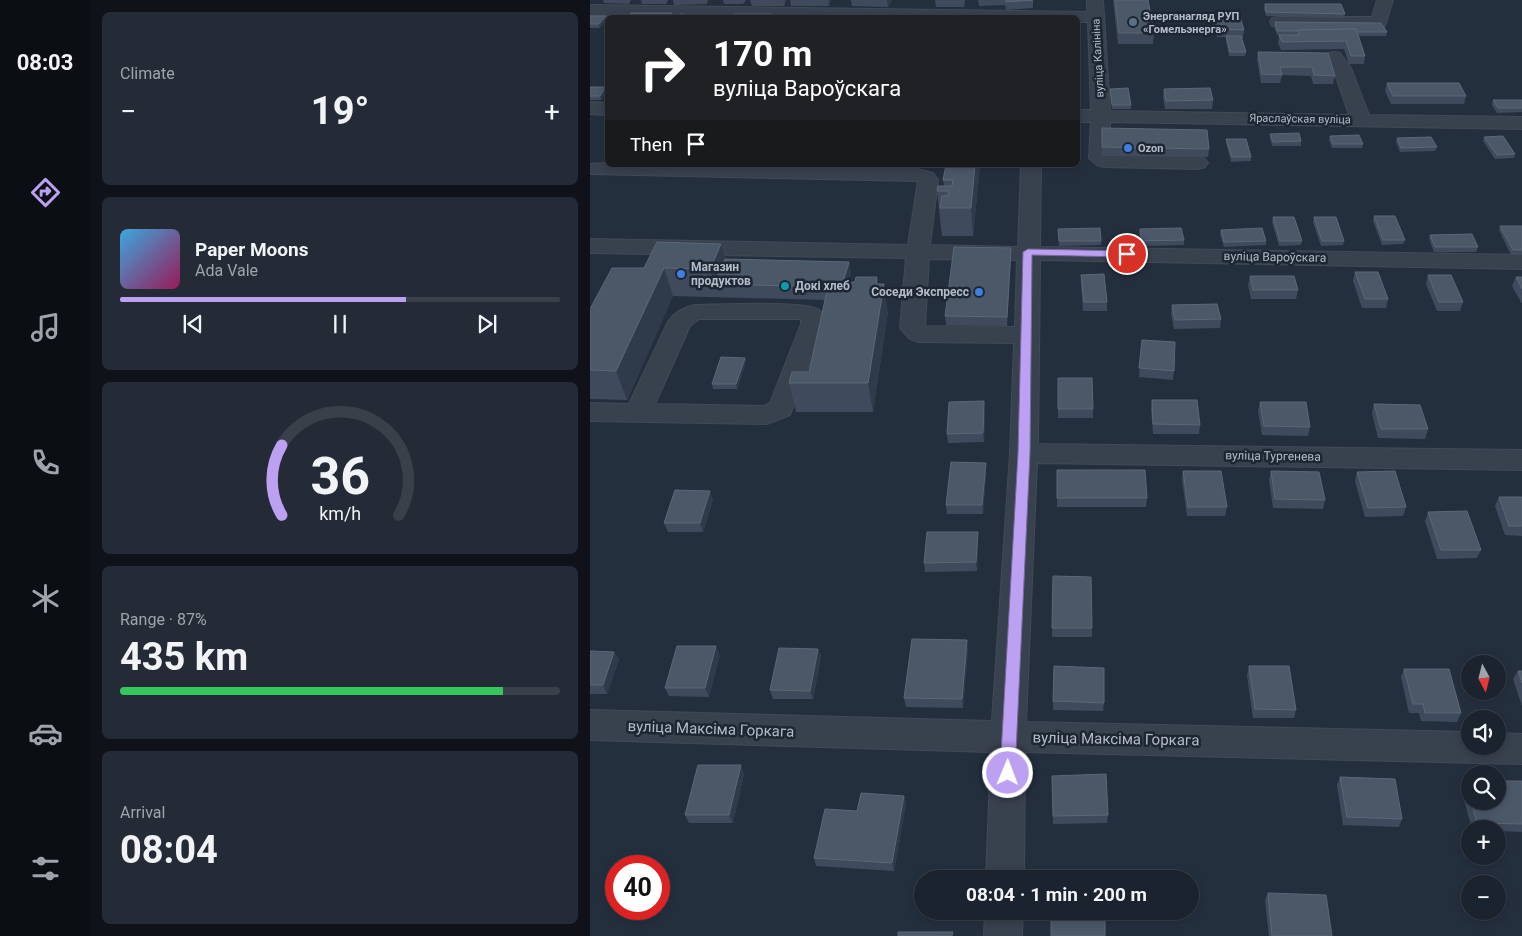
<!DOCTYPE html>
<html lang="en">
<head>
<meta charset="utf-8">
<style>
  :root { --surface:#1b232e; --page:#242b36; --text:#f1f3f6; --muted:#a0a4aa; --line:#39404a; --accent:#bca0f2 }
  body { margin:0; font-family:Roboto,sans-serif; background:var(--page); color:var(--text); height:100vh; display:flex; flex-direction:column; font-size:19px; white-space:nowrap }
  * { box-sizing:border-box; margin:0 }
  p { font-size:16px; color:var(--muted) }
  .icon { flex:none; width:28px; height:28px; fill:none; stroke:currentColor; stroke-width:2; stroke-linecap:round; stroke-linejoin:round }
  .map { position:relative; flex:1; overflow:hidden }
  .panel { display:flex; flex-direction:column; gap:12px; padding:12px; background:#0f1319; width:500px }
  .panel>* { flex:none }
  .hud { position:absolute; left:15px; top:15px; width:475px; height:152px; border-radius:8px; box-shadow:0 2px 8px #0003,0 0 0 1px var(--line); background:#202124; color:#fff; overflow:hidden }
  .needle { width:32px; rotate:173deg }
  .controls { position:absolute; left:871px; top:655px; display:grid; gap:10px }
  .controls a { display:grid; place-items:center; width:45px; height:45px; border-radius:50%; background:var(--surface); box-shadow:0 2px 8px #0003,0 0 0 1px var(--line); font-size:25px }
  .speed { position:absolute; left:15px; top:855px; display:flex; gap:10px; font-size:25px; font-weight:700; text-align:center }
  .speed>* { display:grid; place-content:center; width:65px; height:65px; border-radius:50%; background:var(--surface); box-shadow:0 2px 8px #0003,0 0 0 1px var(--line); line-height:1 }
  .speed .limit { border:8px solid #d22; background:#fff; color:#111 }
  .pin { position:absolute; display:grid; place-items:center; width:42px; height:42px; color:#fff; margin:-21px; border:2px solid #fff; border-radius:50%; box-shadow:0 1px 5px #0007 }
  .me { position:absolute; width:55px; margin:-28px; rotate:1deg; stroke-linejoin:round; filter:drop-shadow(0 0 4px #0008) }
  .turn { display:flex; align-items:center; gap:18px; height:105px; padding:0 25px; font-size:22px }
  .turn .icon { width:65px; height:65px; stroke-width:2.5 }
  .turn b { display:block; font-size:35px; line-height:42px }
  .then { display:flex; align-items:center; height:48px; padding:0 25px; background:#0003; gap:10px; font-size:19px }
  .big { font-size:38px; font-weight:700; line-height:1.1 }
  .panel .widget { flex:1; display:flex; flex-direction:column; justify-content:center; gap:8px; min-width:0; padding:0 18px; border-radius:8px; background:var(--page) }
  .panel .dial { align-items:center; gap:0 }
  .dial svg { height:130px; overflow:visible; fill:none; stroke:var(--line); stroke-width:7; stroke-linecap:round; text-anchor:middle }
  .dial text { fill:var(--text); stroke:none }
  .song { display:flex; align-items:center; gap:15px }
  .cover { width:60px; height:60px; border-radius:8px; background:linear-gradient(135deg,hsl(200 70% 55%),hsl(330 70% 35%)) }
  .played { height:5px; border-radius:2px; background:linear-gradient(90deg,var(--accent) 65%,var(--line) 65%) }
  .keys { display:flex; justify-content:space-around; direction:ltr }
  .heat { display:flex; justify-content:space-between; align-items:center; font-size:28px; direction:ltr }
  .charge { height:8px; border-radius:4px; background:linear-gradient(90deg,#34c759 87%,var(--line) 0) }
  .trip { position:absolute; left:324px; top:870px; width:285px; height:50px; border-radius:25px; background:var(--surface); box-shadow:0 2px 8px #0003,0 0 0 1px var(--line); font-weight:700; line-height:50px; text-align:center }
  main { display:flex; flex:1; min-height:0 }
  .tab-bar { display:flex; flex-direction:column; width:90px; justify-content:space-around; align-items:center; background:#0b0e12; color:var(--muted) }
  .tab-bar .icon { width:35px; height:35px }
  .tab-bar .current { color:var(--accent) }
  .tab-bar b { font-size:22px; color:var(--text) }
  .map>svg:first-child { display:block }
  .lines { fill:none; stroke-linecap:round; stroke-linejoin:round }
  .minor-casing { stroke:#414a57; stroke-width:2 }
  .minor { fill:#38414e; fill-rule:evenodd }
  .wall { fill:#3f4b5c }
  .shaded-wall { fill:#2f3b4b }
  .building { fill:#4b5868; stroke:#5c6777 }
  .route { fill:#bca0f2; stroke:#7a689d }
  .service-dot { fill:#5c6f8a; stroke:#1d2633; stroke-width:2 }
  .shop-dot { fill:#3f7fe0; stroke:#1d2633; stroke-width:2 }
  .culture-dot { fill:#0f9aa8; stroke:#1d2633; stroke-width:2 }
  .labels { text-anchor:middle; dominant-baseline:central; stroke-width:5; stroke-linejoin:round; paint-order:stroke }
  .far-poi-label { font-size:11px; font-weight:bold; fill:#b4bcc9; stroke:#1d2633; text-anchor:start }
  .far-street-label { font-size:11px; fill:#b4bcc9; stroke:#1d2633 }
  .street-label { font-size:12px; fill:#b4bcc9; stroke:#1d2633 }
  .poi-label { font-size:12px; font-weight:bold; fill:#b4bcc9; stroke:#1d2633; text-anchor:start }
  .near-street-label { font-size:15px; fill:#b4bcc9; stroke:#1d2633 }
</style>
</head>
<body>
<main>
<nav class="tab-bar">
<b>08:03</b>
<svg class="icon current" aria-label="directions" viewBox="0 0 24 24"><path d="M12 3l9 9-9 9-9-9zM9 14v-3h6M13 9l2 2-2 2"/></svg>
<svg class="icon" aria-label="music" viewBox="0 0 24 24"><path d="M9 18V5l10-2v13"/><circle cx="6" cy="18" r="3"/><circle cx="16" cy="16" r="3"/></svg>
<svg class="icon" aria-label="phone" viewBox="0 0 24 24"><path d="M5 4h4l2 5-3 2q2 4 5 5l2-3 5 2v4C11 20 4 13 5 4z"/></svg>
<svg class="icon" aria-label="climate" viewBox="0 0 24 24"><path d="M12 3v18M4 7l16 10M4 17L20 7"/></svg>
<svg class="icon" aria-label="car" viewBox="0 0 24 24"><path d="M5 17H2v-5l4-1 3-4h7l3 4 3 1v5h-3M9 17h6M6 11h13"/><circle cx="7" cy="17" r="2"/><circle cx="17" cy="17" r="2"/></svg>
<svg class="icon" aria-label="filters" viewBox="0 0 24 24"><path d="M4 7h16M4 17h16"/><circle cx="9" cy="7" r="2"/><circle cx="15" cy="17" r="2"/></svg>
</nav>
<section class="panel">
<div class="widget"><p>Climate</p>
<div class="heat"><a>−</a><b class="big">19°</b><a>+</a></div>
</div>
<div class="widget">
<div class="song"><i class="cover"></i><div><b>Paper Moons</b><p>Ada Vale</p></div></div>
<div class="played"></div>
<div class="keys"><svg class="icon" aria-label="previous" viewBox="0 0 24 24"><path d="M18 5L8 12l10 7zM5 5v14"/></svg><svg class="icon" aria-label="pause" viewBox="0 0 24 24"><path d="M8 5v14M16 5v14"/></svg><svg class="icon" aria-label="next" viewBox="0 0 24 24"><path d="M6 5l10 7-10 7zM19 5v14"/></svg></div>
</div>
<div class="widget dial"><svg viewBox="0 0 100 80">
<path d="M14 69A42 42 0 1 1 86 69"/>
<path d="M14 69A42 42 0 0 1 14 26" stroke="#bca0f2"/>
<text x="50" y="56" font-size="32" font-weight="700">36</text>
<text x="50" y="72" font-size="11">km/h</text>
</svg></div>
<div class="widget"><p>Range · 87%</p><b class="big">435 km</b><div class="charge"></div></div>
<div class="widget"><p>Arrival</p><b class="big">08:04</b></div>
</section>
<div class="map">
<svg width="932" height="936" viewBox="0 0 932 936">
  <rect width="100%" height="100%" fill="#242f3e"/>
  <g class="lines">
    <defs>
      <g id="minor">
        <path d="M497,0H513L520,111L759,115L743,68L735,57L738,53L744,52L750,53L761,68L779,115L932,117V129L520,122L519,155L608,157L615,159L618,163L615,167L608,169L514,167L507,165L499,158L501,122H488V110H501L498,22H488V18H182L0,15V5L497,12Z"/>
        <path d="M787,0H803L795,26L789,27H688L682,26L680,22L682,18L688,17H782Z"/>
        <path d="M0,102L18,103V115L0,114Z"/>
        <path d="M18,163V165L323,168L343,173L348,180L340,245L428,247L431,165H451L450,247L932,255V269L450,260L448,444L932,450V470L447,463L436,722L880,732V746H908V733L932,734V764L435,752L434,879H396L401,752L0,740V710L402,721L420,453L424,343L329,342L320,339L310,328L316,258L0,253V239L318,245L328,181L0,174V164ZM339,259L427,260L425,327L335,326Z"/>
        <path d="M104,305C124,305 217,300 229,310C233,313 235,319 235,324L200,415L177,424L0,421V403L39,404L78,322C84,313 94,307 104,305ZM109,319H211V324L180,403L174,406L65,404L100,326Z"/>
        <path d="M395,911H433L432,936H394Z"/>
      </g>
    </defs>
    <use href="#minor" class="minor-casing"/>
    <use href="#minor" class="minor"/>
  </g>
  <g class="wall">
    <path d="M13,0H41L39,4L14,3Z"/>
    <path d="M51,0H78L76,4H52Z"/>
    <path d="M83,0H118L117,4L84,5Z"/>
    <path d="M133,0H156L153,4H134Z"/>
    <path d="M160,0H196L194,6H162Z"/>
    <path d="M200,0H241L239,6H201Z"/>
    <path d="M261,0H302L298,7L262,6Z"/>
    <path d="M345,0H375L374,7H346Z"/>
    <path d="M388,0H443V8L416,10L415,5L389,6Z"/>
    <path d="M523,0H558L564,33L563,44H528Z"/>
    <path d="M675,4L755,14L754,18L676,16L674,8Z"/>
    <path d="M624,15L654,30L653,38H652L656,52L655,56H639L636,40V37H627L623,22Z"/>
    <path d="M0,16H16L10,28H0Z"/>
    <path d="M685,22L797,32L796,36H769L775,56L774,64H759L754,49L691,50L688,43L689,35H687L684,26Z"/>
    <path d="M668,52L738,53L745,76L743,84H723L721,76L692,75L690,83H671L667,60Z"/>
    <path d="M797,83L876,96L874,104H801L795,91Z"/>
    <path d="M0,87L16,91L11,100H0Z"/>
    <path d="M520,89L541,105V109H522Z"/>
    <path d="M574,89L623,100L622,109H575L573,97Z"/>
    <path d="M903,100H932V112L907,113L902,105Z"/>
    <path d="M512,128L619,149L618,157L512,156Z"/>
    <path d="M680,134L711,141V146H682L680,138Z"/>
    <path d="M740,136L773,144L772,148H742L739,140Z"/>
    <path d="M894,137L925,154L924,158L905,159L893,141Z"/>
    <path d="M807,138L847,147L845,151L810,152L806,142Z"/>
    <path d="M636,139L661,157V161L641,162L636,143Z"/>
    <path d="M356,165H390L383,236H352L347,191L354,186L353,180Z"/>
    <path d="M784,216L815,240L813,244L792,245L783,221Z"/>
    <path d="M683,217L712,241L711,245L689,246L682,222Z"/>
    <path d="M724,217L754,241L753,245L731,246L723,222Z"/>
    <path d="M910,226H932V255H921L909,230Z"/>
    <path d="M468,229L511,241V245L469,246Z"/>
    <path d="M550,229L594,240V245L551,246L549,233Z"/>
    <path d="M631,230L676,241V245L634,247L630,234Z"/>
    <path d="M840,235L888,247L886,252H844L839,239Z"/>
    <path d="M421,256L417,326L356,325L355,316Z"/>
    <path d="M135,259L259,262L261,275L259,282H265L287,277L288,284L298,312L283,412H206L199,383L219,372L235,300L83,296L37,400L0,399V309L54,268Z"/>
    <path d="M765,272L798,299L796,308H772L763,281Z"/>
    <path d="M491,275L517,302V311H493L491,284Z"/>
    <path d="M838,275L873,302L870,311H847L836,284Z"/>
    <path d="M660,276L708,290L706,299H661L658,285Z"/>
    <path d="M926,277H932V304L922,286Z"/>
    <path d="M582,305L631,319L630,328L584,329L581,314Z"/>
    <path d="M552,340L584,371L583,380L549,377Z"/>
    <path d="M155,358L156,362L147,389H123L122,384Z"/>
    <path d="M468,378L503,409V418H468Z"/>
    <path d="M562,400L610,425L609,434H563L561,409Z"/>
    <path d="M670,402L720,427L718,436L672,435L668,411Z"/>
    <path d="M784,404L838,429L835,439L788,438L782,413Z"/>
    <path d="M395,410L394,442L358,443L357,434Z"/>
    <path d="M467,470L557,498L556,507H467Z"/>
    <path d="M593,471L637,507L635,516H597L592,480Z"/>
    <path d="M681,471L735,500L733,509L683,508L679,480Z"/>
    <path d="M396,472L393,514H357L356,505Z"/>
    <path d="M767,472L816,507L813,516L775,517L765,481Z"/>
    <path d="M909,497H932V536L915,535L905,506Z"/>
    <path d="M123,500L113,532H78L74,523Z"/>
    <path d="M838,512L891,550L887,558L847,559L835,521Z"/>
    <path d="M388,532V541L387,571L335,572L334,563Z"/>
    <path d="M463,576L502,628V637H462Z"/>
    <path d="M228,649L231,657L223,699H183L180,690Z"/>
    <path d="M378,649L373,708L316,707L314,698Z"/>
    <path d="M0,651L24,652L29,660L17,694H0Z"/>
    <path d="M130,655L119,697L79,696L75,688Z"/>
    <path d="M659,666L706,710L704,718H663L657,675Z"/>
    <path d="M814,669L871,713L867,722L831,721L829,713H819L811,677Z"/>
    <path d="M928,671H932V706L923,679Z"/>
    <path d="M463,701L514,703L513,711L463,710Z"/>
    <path d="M154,774L143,823H99L95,815Z"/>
    <path d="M462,776L518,815L517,823L463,824Z"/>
    <path d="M750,777L812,819L809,827L753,825L747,785Z"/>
    <path d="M876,781H880V801H908L932,781V832L908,831V829H882L871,789Z"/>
    <path d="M314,796L316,804L304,871L226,866L224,858Z"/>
    <path d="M678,893L742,936H679L675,900Z"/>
  </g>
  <g class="shaded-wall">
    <path d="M238,0H241L239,6Z"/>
    <path d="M297,0H302L298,7Z"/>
    <path d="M16,16L18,21L10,28L9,24Z"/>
    <path d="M15,87L16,91L11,100L10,96Z"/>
    <path d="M385,165H390L383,236L381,208Z"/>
    <path d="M131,244L139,272L124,284L120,269Z"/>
    <path d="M421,248V256L417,326V317Z"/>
    <path d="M259,262L261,275L254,300L252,287Z"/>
    <path d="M74,268L83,296L37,400L26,371Z"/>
    <path d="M287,277L291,304L294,284L298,312L283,412L278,383Z"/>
    <path d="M155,358L156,362L147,389L146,384Z"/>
    <path d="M394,401L395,410L394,442L393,433Z"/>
    <path d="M396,463V472L393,514L392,505Z"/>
    <path d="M120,491L123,500L113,532L110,523Z"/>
    <path d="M388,532V541L387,571L386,562Z"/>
    <path d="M377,640L378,649L373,708L372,699Z"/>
    <path d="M126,646L130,655L119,697L115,688Z"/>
    <path d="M228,649L231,657L223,699L220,691Z"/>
    <path d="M24,652L29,660L17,694L13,685Z"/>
    <path d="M151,765L154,774L143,823L139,815Z"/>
    <path d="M314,796L316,804L304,871L302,863Z"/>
  </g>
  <g class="building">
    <path d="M416,0H443L416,2Z"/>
    <path d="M525,0H558L564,33H529Z"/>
    <path d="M675,4H751L755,14L676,12Z"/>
    <path d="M41,13H82L79,18H38Z"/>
    <path d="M90,14L126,16L125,18H88Z"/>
    <path d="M144,14H182L180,18H143Z"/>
    <path d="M649,14L654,30L627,29L624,15Z"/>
    <path d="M197,15H236L235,18H195Z"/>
    <path d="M0,16H16L9,24H0Z"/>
    <path d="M311,17H338L310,18Z"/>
    <path d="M685,22L791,23L797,32H767L766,29L708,30V31H687Z"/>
    <path d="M766,29L775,56H761L756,41L692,42L689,35H709L708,30Z"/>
    <path d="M636,36H651L656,52H640Z"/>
    <path d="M668,52L738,53L745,76L724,75L722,67H690L692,75L672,74Z"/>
    <path d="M797,83H869L876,96H803Z"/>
    <path d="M0,87H15L10,96H0Z"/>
    <path d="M538,88L541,105H522L520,89Z"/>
    <path d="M620,88L623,100L576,101L574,89Z"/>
    <path d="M903,100H932V108H908Z"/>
    <path d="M512,128L617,130L619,149L512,147Z"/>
    <path d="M709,133L711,141L683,142L680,134Z"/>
    <path d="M769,135L773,144H743L740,136Z"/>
    <path d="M913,136L925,154L907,155L894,137Z"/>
    <path d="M841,137L847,147L811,148L807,138Z"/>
    <path d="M636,139H656L661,157H642Z"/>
    <path d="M356,165H385L381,208H350L352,196H358L359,191H347L348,186H362L363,180H353Z"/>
    <path d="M784,216H805L815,240H793Z"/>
    <path d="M683,217H704L712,241H690Z"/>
    <path d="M724,217H746L754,241H732Z"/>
    <path d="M910,226H932V250H923Z"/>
    <path d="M510,228L511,241H469L468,229Z"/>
    <path d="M591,228L594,240L552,241L550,229Z"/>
    <path d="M672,228L676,241L634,242L631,230Z"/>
    <path d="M882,234L888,247H845L840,235Z"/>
    <path d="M67,242L131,244L120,269L74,268L26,371L0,370V309L22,268H54Z"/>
    <path d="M364,247L421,248L417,317L355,316Z"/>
    <path d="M135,259L259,262L253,282H239L238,287L124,284Z"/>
    <path d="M765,272H788L798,299H775Z"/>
    <path d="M514,274L517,302H494L491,275Z"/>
    <path d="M838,275H861L873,302H849Z"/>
    <path d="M660,276H704L708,290H663Z"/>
    <path d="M266,277H287L286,284H294L278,383H199L202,372H219L239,282H265Z"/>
    <path d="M926,277H932V289Z"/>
    <path d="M627,304L631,319L585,320L582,305Z"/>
    <path d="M552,340L585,342L584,371L549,368Z"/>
    <path d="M131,357L155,358L146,384H122Z"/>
    <path d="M468,378H502L503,409H468Z"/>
    <path d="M562,400H607L610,425L563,424Z"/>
    <path d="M394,401L393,433L357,434L359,402Z"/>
    <path d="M670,402H716L720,427L674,426Z"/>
    <path d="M784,404L830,405L838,429H791Z"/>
    <path d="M361,462L396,463L392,505H356Z"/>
    <path d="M467,470H555L557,498H467Z"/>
    <path d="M593,471H631L637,507H598Z"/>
    <path d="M681,471L729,472L735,500L685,499Z"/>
    <path d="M805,471L816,507L778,508L767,472Z"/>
    <path d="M85,490L120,491L110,523H74Z"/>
    <path d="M909,497H932V526H919Z"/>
    <path d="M877,511L891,550H851L838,512Z"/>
    <path d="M337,532H388L386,562L334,563Z"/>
    <path d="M463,576L501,577L502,628H462Z"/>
    <path d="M322,639L377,640L372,699L314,698Z"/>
    <path d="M87,646H126L115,688H75Z"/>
    <path d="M189,648L228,649L220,691L180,690Z"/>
    <path d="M0,651L24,652L13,685H0Z"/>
    <path d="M464,666L514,668V703L463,701Z"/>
    <path d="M659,666H699L706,710L665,709Z"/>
    <path d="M814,669H859L871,713H835L833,704H823Z"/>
    <path d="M928,671H932V683Z"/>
    <path d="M108,765H151L139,815H95Z"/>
    <path d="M516,774L518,815L463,816L462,776Z"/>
    <path d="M750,777L805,779L812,819L757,817Z"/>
    <path d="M876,781H880V797Z"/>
    <path d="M908,781H932V824L887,823L881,801H908Z"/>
    <path d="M271,793L314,796L302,863L224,858L235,809L267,811Z"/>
    <path d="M678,893L736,895L742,936H682Z"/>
    <rect x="461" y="911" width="54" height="25"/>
    <path d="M308,932H363L362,936H308Z"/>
  </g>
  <path class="route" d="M438,249L537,251L541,254L537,257L442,255L440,453L425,773L423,777L418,779L412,777L410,773L428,453L433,252Z"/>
  <circle class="service-dot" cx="543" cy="22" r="5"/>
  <g class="shop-dot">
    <circle cx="538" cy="148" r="5"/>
    <circle cx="91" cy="274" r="5"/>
    <circle cx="389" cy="292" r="5"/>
  </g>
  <circle class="culture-dot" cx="195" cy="286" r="5"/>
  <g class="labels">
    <g class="far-poi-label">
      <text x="553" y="16">Энерганагляд РУП<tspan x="553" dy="13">«Гомельэнерга»</tspan></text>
      <text x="548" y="148">Ozon</text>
    </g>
    <g class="far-street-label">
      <text transform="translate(508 58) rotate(-93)">вуліца Калініна</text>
      <text transform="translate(710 119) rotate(1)">Яраслаўская вуліца</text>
    </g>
    <g class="street-label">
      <text transform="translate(685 257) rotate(1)">вуліца Вароўскага</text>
      <text transform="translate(683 456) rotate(1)">вуліца Тургенева</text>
    </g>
    <g class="poi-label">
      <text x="101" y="267">Магазин<tspan x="101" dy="14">продуктов</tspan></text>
      <text x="205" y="286">Докі хлеб</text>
      <text x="379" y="292" text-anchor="end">Соседи Экспресс</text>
    </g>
    <g class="near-street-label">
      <text transform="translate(121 729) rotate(2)">вуліца Максіма Горкага</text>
      <text transform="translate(526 739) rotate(1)">вуліца Максіма Горкага</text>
    </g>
  </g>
</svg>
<div class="controls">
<a><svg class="needle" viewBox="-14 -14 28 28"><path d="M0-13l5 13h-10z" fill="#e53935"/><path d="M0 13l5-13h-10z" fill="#a0a4aa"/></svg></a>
<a><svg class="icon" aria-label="sound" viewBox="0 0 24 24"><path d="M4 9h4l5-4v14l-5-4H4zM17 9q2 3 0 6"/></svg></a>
<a><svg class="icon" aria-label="search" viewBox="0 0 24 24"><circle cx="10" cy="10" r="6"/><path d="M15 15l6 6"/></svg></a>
<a>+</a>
<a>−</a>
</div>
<div class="speed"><div class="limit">40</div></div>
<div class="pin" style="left:537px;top:254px;background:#d93025"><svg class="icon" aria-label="arrive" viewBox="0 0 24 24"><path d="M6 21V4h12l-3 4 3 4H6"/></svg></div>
<svg class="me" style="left:418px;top:773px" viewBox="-20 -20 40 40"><circle r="17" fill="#bca0f2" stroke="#fff" stroke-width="3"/><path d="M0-11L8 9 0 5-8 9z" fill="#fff"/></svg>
<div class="trip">08:04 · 1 min · 200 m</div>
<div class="hud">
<div class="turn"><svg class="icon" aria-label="right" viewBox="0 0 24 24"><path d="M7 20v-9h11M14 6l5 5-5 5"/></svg><div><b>170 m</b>вуліца Вароўскага</div></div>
<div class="then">Then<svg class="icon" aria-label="arrive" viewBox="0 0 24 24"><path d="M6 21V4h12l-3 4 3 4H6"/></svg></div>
</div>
</div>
</main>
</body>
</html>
